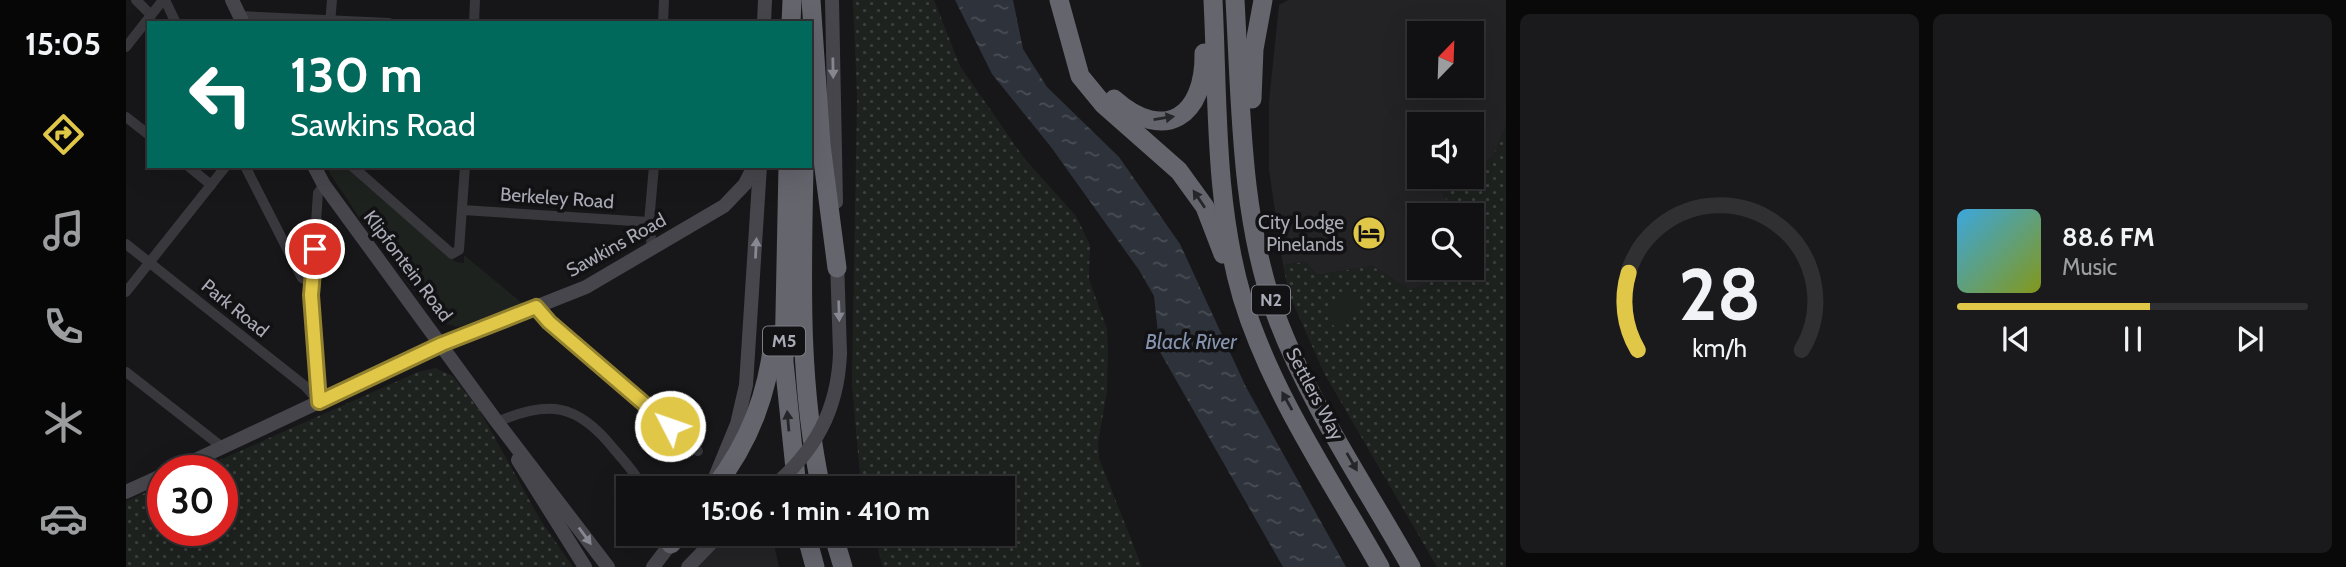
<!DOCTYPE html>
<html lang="en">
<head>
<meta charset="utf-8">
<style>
  :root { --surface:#111012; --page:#1a191b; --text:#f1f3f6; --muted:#9c9d9f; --line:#303032; --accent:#e0c747 }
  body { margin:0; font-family:Cabin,sans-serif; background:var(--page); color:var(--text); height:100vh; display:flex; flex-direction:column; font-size:26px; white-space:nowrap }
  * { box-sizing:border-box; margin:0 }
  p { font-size:23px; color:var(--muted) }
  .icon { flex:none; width:38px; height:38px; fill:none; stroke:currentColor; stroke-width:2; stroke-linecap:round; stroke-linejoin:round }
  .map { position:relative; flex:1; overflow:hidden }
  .sheet { display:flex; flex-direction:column; gap:14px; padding:14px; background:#09090a; width:840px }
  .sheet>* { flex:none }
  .banner { position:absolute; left:21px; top:21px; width:665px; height:147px; border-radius:0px; box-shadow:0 7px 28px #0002,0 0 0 2px var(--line); background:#00695c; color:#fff; overflow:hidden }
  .needle { width:46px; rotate:23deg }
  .tools { position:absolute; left:1281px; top:21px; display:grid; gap:14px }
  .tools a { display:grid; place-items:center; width:77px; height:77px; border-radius:0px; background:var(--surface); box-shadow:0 7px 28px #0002,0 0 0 2px var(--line); font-size:35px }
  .speed { position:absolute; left:21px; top:455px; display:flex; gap:14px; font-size:35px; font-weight:700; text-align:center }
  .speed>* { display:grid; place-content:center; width:91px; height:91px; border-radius:50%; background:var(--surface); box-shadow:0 7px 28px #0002,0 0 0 2px var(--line); line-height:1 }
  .speed .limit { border:10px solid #d22; background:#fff; color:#111 }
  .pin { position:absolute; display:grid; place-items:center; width:60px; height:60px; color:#fff; margin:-30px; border:4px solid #fff; border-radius:50%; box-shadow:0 2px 7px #0007 }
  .me { position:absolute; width:77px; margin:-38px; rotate:311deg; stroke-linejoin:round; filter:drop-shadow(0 0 5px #0008) }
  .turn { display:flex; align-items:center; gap:24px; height:147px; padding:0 28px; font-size:32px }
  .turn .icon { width:91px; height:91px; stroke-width:2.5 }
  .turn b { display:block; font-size:49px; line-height:60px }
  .sheet .widget { flex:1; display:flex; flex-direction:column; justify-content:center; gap:10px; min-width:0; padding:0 24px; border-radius:10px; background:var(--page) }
  .sheet .dial { align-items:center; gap:0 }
  .dial svg { height:182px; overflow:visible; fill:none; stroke:var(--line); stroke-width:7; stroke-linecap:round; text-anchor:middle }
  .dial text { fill:var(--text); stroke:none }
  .song { display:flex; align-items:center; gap:21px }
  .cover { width:84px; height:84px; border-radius:10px; background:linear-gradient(135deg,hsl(200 70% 55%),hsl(70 70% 35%)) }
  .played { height:7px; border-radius:4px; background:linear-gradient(90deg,var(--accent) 55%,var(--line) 55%) }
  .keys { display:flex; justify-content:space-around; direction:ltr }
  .sheet .tiles { flex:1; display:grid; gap:14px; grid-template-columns:repeat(2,1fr) }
  .trip { position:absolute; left:490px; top:476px; width:399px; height:70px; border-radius:0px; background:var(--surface); box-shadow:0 7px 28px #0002,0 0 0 2px var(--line); font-weight:800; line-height:70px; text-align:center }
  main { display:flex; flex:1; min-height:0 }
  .tab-bar { display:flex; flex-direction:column; width:126px; justify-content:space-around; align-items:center; background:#070607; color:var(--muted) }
  .tab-bar .icon { width:49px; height:49px }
  .tab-bar .current { color:var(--accent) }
  .tab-bar b { font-size:32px; color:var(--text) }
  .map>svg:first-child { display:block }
  .built { fill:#232225; fill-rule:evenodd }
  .grass { fill:url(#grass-dots) }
  .park { fill:#1d221f }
  .water { fill:url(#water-ripples) }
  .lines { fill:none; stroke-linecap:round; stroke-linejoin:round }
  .street { stroke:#38383d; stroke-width:10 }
  .secondary { stroke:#46464c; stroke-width:14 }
  .highway { stroke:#64656d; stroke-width:19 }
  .secondary-bridge { stroke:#46464c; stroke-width:14 }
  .oneway { fill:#878892 }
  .oneway2 { fill:#26262a }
  .route-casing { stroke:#92812e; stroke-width:18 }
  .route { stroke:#e0c747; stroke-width:12 }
  .labels { text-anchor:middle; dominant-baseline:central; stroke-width:7; stroke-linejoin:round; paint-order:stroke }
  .shield { fill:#121113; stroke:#7c7d86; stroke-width:2 }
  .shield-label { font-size:18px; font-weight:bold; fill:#aaabb7 }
  .street-label { font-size:19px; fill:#aaabb7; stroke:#121113 }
  .poi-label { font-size:19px; fill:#aaabb7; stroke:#121113; text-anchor:end }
  .water-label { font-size:21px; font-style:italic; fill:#8493ae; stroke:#121113 }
</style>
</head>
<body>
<main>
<nav class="tab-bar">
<b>15:05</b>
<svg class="icon current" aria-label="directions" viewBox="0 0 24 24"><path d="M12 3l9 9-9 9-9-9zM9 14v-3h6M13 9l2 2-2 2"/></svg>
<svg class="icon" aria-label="music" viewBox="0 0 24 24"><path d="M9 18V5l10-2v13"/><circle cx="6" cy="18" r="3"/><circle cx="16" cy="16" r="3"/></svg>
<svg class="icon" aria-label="phone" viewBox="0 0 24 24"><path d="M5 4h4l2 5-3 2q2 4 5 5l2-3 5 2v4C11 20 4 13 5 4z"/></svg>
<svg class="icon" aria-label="climate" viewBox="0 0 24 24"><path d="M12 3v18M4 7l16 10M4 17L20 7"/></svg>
<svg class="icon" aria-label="car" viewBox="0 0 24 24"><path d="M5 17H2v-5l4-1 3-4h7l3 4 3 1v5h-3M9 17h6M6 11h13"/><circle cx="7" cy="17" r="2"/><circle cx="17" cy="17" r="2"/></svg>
</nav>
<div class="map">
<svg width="1380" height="567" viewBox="0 0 1380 567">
  <defs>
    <pattern id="grass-dots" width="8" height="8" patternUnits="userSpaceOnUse" patternTransform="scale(1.75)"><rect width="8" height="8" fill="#1d221f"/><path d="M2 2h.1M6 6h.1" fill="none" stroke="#3b3f3d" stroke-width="1.8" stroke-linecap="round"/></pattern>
    <pattern id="water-ripples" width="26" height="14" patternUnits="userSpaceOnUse" patternTransform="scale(1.75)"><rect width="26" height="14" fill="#2e333b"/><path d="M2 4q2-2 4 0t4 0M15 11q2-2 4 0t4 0" fill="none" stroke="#4a4e55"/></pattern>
  </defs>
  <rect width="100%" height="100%" fill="#171618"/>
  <g class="built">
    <path d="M1162,0H1380V126L1367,157L1346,170V124H1293V177H1336L1315,190L1329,215H1293V268H1344L1284,290L1246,266L1191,275L1179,262L1157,265L1143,170V101L1153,5ZM1293,33H1346V86H1293Z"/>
    <path d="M594,534H646L653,567H562Z"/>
  </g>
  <g class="grass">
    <path d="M727,0H808L834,66L898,158L950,216L964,245L963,279L981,329L982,349L981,391L972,444L973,458L1016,567H757L747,534H877V488H735L726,385L731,96Z"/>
    <path d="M1380,126V567H1311L1198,373L1163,294L1157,265L1179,262L1191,275L1246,266L1284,290L1355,263L1346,245V215H1329L1315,190L1336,177H1346V170L1367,157Z"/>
    <path d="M309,368L327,376L354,411L415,521L447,567H0V501L37,485V530H96V471H69L292,372Z"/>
  </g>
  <g class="park">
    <path d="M204,166H223L330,262L338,263V255L396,303L333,327L317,323L280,282L272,265L242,231L203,172Z"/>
    <path d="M1220,294L1230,297L1232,305L1215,327L1210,328L1203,321C1203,309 1207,297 1220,294Z"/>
  </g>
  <path class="water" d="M829,0H887L897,49L921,87L993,157L1054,244L1120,387L1220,567H1157L1034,352L1028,296L1013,270L925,147L866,74Z"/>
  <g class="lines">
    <g class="street">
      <path d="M10,0L25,15"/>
      <path d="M39,0L50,23"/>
      <path d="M114,16L263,23"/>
      <path d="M204,23L206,0"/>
      <path d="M348,23L349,0"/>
      <path d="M537,23L538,0"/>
      <path d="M0,47L37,0"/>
      <path d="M0,117L23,135"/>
      <path d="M62,166L85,185"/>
      <path d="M119,166L176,278L187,283"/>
      <path d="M226,166L326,254L333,250L339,166"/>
      <path d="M336,210L523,222"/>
      <path d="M0,244L179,386L193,402"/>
      <path d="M526,248L523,222L528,166"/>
      <path d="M0,292L100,166"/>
      <path d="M410,307L423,322L572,451"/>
      <path d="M0,372L96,447"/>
      <path d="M193,402L185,295L192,193L198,185"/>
      <path d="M371,422C422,400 451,403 487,448C498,461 510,473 517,488"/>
      <path d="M526,541L527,534"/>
    </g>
    <g class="secondary">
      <path d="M106,0L117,23"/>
      <path d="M706,0L710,202"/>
      <path d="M638,23L639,0"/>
      <path d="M188,166L198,185L371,422L482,567"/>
      <path d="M711,260L714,353"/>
      <path d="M392,460L459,567"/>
      <path d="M46,471L316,344L460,287L598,206L619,184L628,166"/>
      <path d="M590,475L611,424L620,385L634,166"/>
      <path d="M0,492L37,475"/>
      <path d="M527,567L549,538"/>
      <path d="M562,567L594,534"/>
    </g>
    <g class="highway">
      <path d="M685,0L695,145L711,268"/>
      <path d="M933,0L954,76L977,104L1053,171L1079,207L1097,254"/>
      <path d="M1087,0C1092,98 1088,201 1116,297C1145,393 1205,480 1254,567"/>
      <path d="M1109,0C1115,104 1114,216 1150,315C1181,400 1240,487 1285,567"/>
      <path d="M665,23L666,0"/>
      <path d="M988,99C1039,144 1079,116 1078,53"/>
      <path d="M1126,99L1128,49L1137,0"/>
      <path d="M662,166L658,362L671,488"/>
      <path d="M678,166C676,275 672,382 695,488"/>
      <path d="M588,488C624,442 642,393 648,335"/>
      <path d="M680,534L689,567"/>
      <path d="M707,534L717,567"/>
      <path d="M545,544L553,534"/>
    </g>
    <path class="secondary-bridge" d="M645,488C689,452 712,410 714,353"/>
  </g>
  <defs><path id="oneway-solid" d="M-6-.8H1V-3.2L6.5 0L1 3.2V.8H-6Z" transform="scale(1.75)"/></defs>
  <g class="oneway">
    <use href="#oneway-solid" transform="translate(707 68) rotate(89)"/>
    <use href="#oneway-solid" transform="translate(630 248) rotate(-87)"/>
    <use href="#oneway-solid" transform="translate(713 311) rotate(88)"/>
    <use href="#oneway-solid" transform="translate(459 536) rotate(54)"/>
  </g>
  <g class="oneway2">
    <use href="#oneway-solid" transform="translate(1038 118) rotate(-9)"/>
    <use href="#oneway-solid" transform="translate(1073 199) rotate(-124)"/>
    <use href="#oneway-solid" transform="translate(1161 401) rotate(-119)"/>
    <use href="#oneway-solid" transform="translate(662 421) rotate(-95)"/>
    <use href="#oneway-solid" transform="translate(1226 462) rotate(60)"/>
  </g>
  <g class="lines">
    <defs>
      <path id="route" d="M189,249L185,295L193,402L316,344L410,307L423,322L544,426"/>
    </defs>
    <use href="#route" class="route-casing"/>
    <use href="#route" class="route"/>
  </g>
  <defs>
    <symbol id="hotel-disc" viewBox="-11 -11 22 22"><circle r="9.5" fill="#e0c747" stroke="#121113"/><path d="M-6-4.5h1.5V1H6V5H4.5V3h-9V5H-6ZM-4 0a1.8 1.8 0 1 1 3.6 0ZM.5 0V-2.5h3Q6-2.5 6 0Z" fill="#111"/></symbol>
  </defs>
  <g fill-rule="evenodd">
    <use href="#hotel-disc" x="1224" y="214" width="38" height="38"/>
  </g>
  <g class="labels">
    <g class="shield">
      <rect x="1126" y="285.5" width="38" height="29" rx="5"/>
      <rect x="637" y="326.5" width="42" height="29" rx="5"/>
    </g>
    <g class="shield-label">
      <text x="1145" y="300">N2</text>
      <text x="658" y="341">M5</text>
    </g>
    <g class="street-label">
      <text transform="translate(431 198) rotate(4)">Berkeley Road</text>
      <text transform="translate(490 245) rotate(-29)">Sawkins Road</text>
      <text transform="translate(282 266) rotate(53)">Klipfontein Road</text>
      <text transform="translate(109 308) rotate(39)">Park Road</text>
      <text transform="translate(1189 394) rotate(62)">Settlers Way</text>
    </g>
    <g class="poi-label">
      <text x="1218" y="222">City Lodge<tspan x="1218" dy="22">Pinelands</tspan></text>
    </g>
    <g class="water-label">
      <text x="1065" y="341">Black River</text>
    </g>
  </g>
</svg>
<div class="tools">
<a><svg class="needle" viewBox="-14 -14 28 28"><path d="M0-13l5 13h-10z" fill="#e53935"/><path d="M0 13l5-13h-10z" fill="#9c9d9f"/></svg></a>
<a><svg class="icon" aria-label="sound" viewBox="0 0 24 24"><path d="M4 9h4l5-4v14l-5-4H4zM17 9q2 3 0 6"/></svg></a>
<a><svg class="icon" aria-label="search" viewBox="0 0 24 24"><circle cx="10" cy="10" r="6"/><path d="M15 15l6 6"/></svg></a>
</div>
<div class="speed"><div class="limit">30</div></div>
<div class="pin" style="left:189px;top:249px;background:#d93025"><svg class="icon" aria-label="arrive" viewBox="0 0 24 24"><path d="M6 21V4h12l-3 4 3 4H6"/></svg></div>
<svg class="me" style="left:544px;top:426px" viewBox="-20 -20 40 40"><circle r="17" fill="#e0c747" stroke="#fff" stroke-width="3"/><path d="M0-11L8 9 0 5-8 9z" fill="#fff"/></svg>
<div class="trip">15:06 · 1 min · 410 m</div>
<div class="banner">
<div class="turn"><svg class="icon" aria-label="left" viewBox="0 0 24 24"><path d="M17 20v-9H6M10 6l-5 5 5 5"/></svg><div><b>130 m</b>Sawkins Road</div></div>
</div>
</div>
<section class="sheet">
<div class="tiles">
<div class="widget dial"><svg viewBox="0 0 100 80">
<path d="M14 69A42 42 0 1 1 86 69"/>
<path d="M14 69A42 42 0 0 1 10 35" stroke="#e0c747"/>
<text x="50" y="56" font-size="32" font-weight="700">28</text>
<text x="50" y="72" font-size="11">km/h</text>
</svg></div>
<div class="widget">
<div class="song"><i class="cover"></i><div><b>88.6 FM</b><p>Music</p></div></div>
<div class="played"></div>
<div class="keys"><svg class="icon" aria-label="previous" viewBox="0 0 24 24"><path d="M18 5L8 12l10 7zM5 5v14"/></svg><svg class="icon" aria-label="pause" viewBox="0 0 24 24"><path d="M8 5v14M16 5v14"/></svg><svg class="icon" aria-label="next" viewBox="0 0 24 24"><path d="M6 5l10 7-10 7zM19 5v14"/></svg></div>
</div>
</div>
</section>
</main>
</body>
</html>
